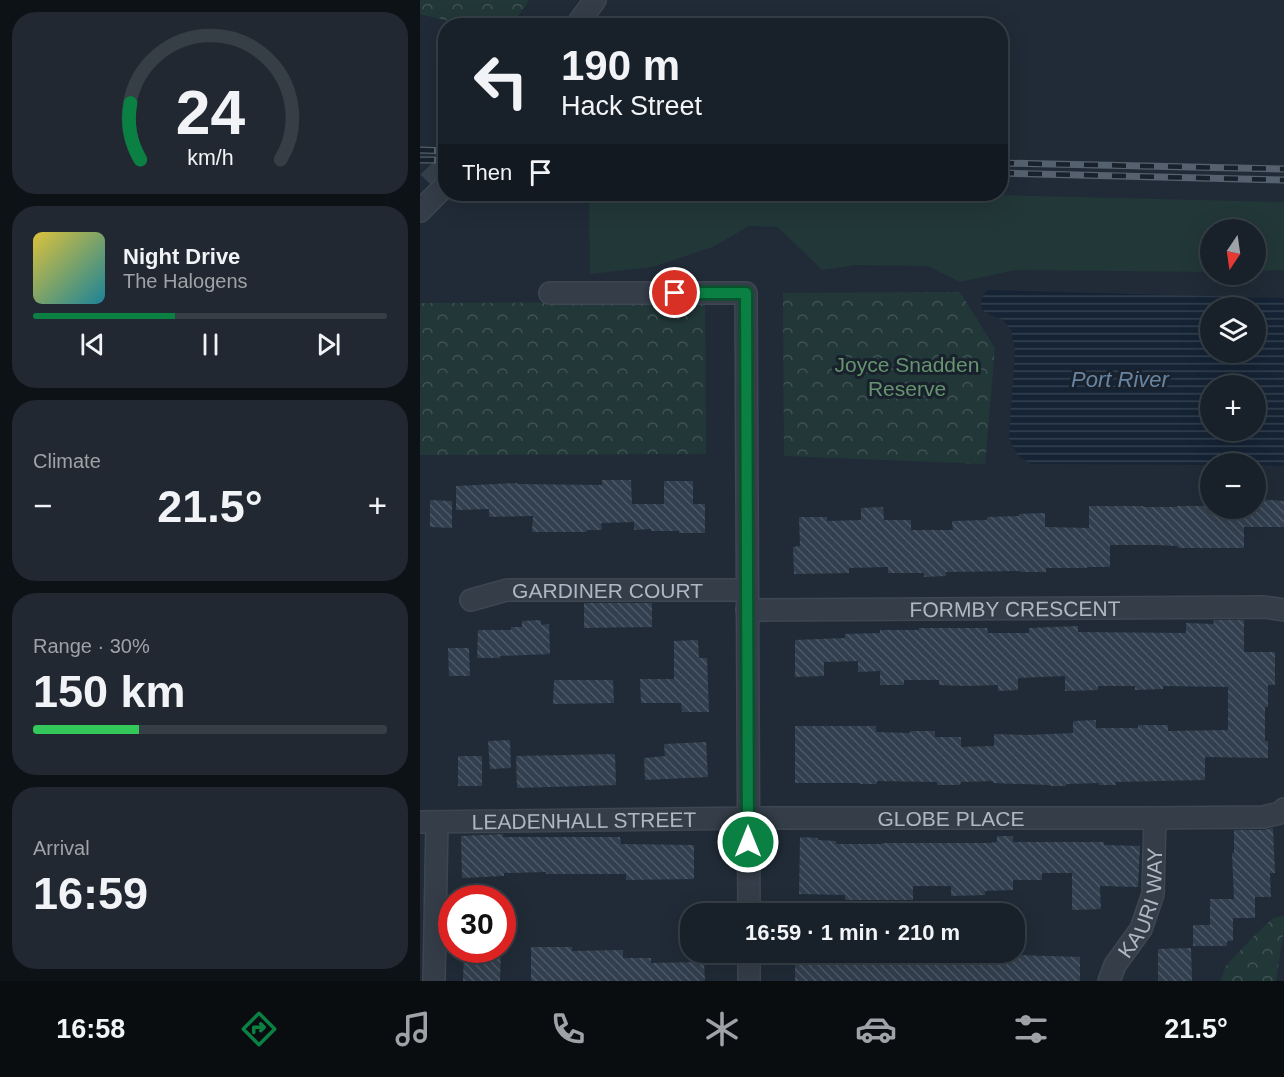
<!DOCTYPE html>
<html lang="en">
<head>
<meta charset="utf-8">
<style>
  :root { --surface:#182029; --page:#212831; --text:#f1f3f6; --muted:#9fa3a8; --line:#363e46; --accent:#0b8043 }
  body { margin:0; font-family:Helvetica,sans-serif; background:var(--page); color:var(--text); height:100vh; display:flex; flex-direction:column; font-size:22px; white-space:nowrap }
  * { box-sizing:border-box; margin:0 }
  p { font-size:20px; color:var(--muted) }
  .icon { flex:none; width:33px; height:33px; fill:none; stroke:currentColor; stroke-width:2; stroke-linecap:round; stroke-linejoin:round }
  .map { position:relative; flex:1; overflow:hidden }
  .sheet { display:flex; flex-direction:column; gap:12px; padding:12px; background:#0d1217; width:420px }
  .sheet>* { flex:none }
  .hud { position:absolute; left:18px; top:18px; width:570px; height:183px; border-radius:24px; box-shadow:0 6px 24px #0002,0 0 0 2px var(--line); background:#182029; color:var(--text); overflow:hidden }
  .needle { width:39px; rotate:193deg }
  .controls { position:absolute; left:780px; top:219px; display:grid; gap:12px }
  .controls a { display:grid; place-items:center; width:66px; height:66px; border-radius:50%; background:var(--surface); box-shadow:0 6px 24px #0002,0 0 0 2px var(--line); font-size:30px }
  .speed { position:absolute; left:18px; top:885px; display:flex; gap:12px; font-size:30px; font-weight:700; text-align:center }
  .speed>* { display:grid; place-content:center; width:78px; height:78px; border-radius:50%; background:var(--surface); box-shadow:0 6px 24px #0002,0 0 0 2px var(--line); line-height:1 }
  .speed .limit { border:9px solid #d22; background:#fff; color:#111 }
  .pin { position:absolute; display:grid; place-items:center; width:51px; height:51px; color:#fff; margin:-26px; border:3px solid #fff; border-radius:50%; box-shadow:0 2px 6px #0007 }
  .me { position:absolute; width:66px; margin:-33px; rotate:0deg; stroke-linejoin:round; filter:drop-shadow(0 0 4px #0008) }
  .turn { display:flex; align-items:center; gap:21px; height:126px; padding:0 24px; font-size:27px }
  .turn .icon { width:78px; height:78px; stroke-width:2.5 }
  .turn b { display:block; font-size:42px; line-height:51px }
  .then { display:flex; align-items:center; height:57px; padding:0 24px; background:#0003; gap:12px; font-size:22px }
  .big { font-size:45px; font-weight:700; line-height:1.1 }
  .sheet .card { flex:1; display:flex; flex-direction:column; justify-content:center; gap:9px; min-width:0; padding:0 21px; border-radius:24px; background:var(--page) }
  .sheet .dial { align-items:center; gap:0 }
  .dial svg { height:156px; overflow:visible; fill:none; stroke:var(--line); stroke-width:7; stroke-linecap:round; text-anchor:middle }
  .dial text { fill:var(--text); stroke:none }
  .song { display:flex; align-items:center; gap:18px }
  .cover { width:72px; height:72px; border-radius:9px; background:linear-gradient(135deg,hsl(50 70% 55%),hsl(190 70% 35%)) }
  .played { height:6px; border-radius:3px; background:linear-gradient(90deg,var(--accent) 40%,var(--line) 40%) }
  .keys { display:flex; justify-content:space-around; direction:ltr }
  .heat { display:flex; justify-content:space-between; align-items:center; font-size:33px; direction:ltr }
  .charge { height:9px; border-radius:4px; background:linear-gradient(90deg,#34c759 30%,var(--line) 0) }
  .trip { position:absolute; left:260px; top:903px; width:345px; height:60px; border-radius:24px; background:var(--surface); box-shadow:0 6px 24px #0002,0 0 0 2px var(--line); font-weight:700; line-height:60px; text-align:center }
  .dock { display:flex; height:96px; justify-content:space-around; align-items:center; background:#0a0d10; color:var(--muted) }
  .dock .icon { width:42px; height:42px }
  .dock .current { color:var(--accent) }
  .dock b { font-size:27px; color:var(--text) }
  main { display:flex; flex:1; min-height:0 }
  .map>svg:first-child { display:block }
  .grass { fill:#223738 }
  .forest { fill:url(#forest-crowns) }
  .water { fill:url(#water-rules); fill-rule:evenodd }
  .building { fill:url(#building-back-hatch) }
  .lines { fill:none; stroke-linecap:round; stroke-linejoin:round }
  .minor-tunnel { stroke:#35404c; stroke-width:21; stroke-dasharray:21 10; stroke-linecap:butt }
  .minor-casing { stroke:#3d4651; stroke-width:24 }
  .minor { stroke:#343d48; stroke-width:21 }
  .rail-casing { stroke:#56616f; stroke-width:7 }
  .rail { stroke:#19222c; stroke-width:4.5; stroke-dasharray:14; stroke-linecap:butt }
  .route-casing { stroke:#07532c; stroke-width:15 }
  .route { stroke:#0b8043; stroke-width:10 }
  .labels { text-anchor:middle; dominant-baseline:central; stroke-width:6; stroke-linejoin:round; paint-order:stroke }
  .park-label { font-size:21px; fill:#66946f; stroke:#19222c }
  .street-label { font-size:21px; fill:#aeb8c4; stroke:#19222c }
  .water-label { font-size:22px; font-style:italic; fill:#6784a3; stroke:#19222c }
</style>
</head>
<body>
<main>
<section class="sheet">
<div class="card dial"><svg viewBox="0 0 100 80">
<path d="M14 69A42 42 0 1 1 86 69"/>
<path d="M14 69A42 42 0 0 1 9 40" stroke="#0b8043"/>
<text x="50" y="56" font-size="32" font-weight="700">24</text>
<text x="50" y="72" font-size="11">km/h</text>
</svg></div>
<div class="card">
<div class="song"><i class="cover"></i><div><b>Night Drive</b><p>The Halogens</p></div></div>
<div class="played"></div>
<div class="keys"><svg class="icon" aria-label="previous" viewBox="0 0 24 24"><path d="M18 5L8 12l10 7zM5 5v14"/></svg><svg class="icon" aria-label="pause" viewBox="0 0 24 24"><path d="M8 5v14M16 5v14"/></svg><svg class="icon" aria-label="next" viewBox="0 0 24 24"><path d="M6 5l10 7-10 7zM19 5v14"/></svg></div>
</div>
<div class="card"><p>Climate</p>
<div class="heat"><a>−</a><b class="big">21.5°</b><a>+</a></div>
</div>
<div class="card"><p>Range · 30%</p><b class="big">150 km</b><div class="charge"></div></div>
<div class="card"><p>Arrival</p><b class="big">16:59</b></div>
</section>
<div class="map">
<svg width="864" height="981" viewBox="0 0 864 981">
  <defs>
    <pattern id="forest-crowns" width="20" height="18" patternUnits="userSpaceOnUse" patternTransform="scale(1.5)"><rect width="20" height="18" fill="#223738"/><path d="M2 6a3 3 0 1 1 6 0M12 15a3 3 0 1 1 6 0" fill="none" stroke="#405253"/></pattern>
    <pattern id="water-rules" width="6" height="5" patternUnits="userSpaceOnUse" patternTransform="scale(1.5)"><rect width="6" height="5" fill="#152334"/><path d="M0 2.5h6" fill="none" stroke="#344150"/></pattern>
    <pattern id="building-back-hatch" width="6" height="6" patternUnits="userSpaceOnUse" patternTransform="scale(1.5)"><rect width="6" height="6" fill="#323f4e"/><path d="M-1 5l2 2M0 0l6 6M5-1l2 2" fill="none" stroke="#4d5966"/></pattern>
  </defs>
  <rect width="100%" height="100%" fill="#202b37"/>
  <path class="grass" d="M169,194H531L864,202V270L836,271V230H790V272L596,270L540,282L507,266L436,265L402,270L358,227L329,226L293,247L232,267L170,274Z"/>
  <g class="forest">
    <path d="M0,0H109L105,7L93,22L79,25H45L0,14Z"/>
    <path d="M540,292L575,348L565,464L364,456L363,293Z"/>
    <path d="M285,302L286,454L0,455V303Z"/>
    <path d="M864,916V930L856,981H800L806,966L833,937L853,918Z"/>
  </g>
  <path class="water" d="M568,290L864,298V466L836,465V464H790V465L612,464L599,457L589,438L595,351L591,330L583,320L566,313L562,309L561,303L563,295ZM790,308H836V352H790ZM790,386H836V430H790Z"/>
  <g class="building">
    <path d="M182,480H211L212,504H244V481H273V504H285V533H259V531H231V529L214,530V522L181,523L182,530H167V532H112L113,516L69,517V509L36,510V486L97,483V484L182,485Z"/>
    <path d="M836,499L864,501V527H824V548H758V546L737,545H690V567H667V568H626V572H600V571L526,572V576L504,577V573H468V567L429,568V573L374,574L373,547L380,546L379,517H407V521L441,520V508L463,507L464,520H491V530H533L532,521L567,520V517L599,516V514L625,513V527L669,528V506H723V507H757V506H790V508H836Z"/>
    <path d="M10,500L32,501V528L10,527Z"/>
    <path d="M164,603H232V627L164,628Z"/>
    <path d="M121,620V625L129,624L130,654L80,656V658H57L58,630H91V627H102V621Z"/>
    <path d="M793,620H824V652H855V685H848V707H845V741H848V758L785,757V780L695,782L696,785H679V783L646,784V786H630V785L573,783V781L541,782L540,785H517V782L457,781V784H440V783H375V726H456V732L490,733V731H515V737H541V747L574,746V734L607,735L653,733V721L676,720V728H718V725H748V731L808,730V687L743,686V689L715,690V686H678V690L645,691V676L598,678V690L578,691V685L545,686L519,685V680H484V685H460V671L438,672V661L404,662V676L375,677V640L425,638V634L460,633V630H499V628H567L568,633H609V628L658,626V632L766,633V623L794,624Z"/>
    <path d="M278,640L279,658H287L289,712H262L261,703H221L220,679H254V641Z"/>
    <path d="M28,648H49L50,676H29Z"/>
    <path d="M134,680H193L194,703L133,704Z"/>
    <path d="M90,740L91,768L70,769L68,741Z"/>
    <path d="M286,742L288,777L225,780L224,758L245,756L244,744Z"/>
    <path d="M195,754L196,785L97,788L96,756Z"/>
    <rect x="38" y="756" width="24" height="30"/>
    <path d="M853,828L855,873H850L851,897H835V918H813V941H807V946H773V925H790V899H814L812,853H814V830H843Z"/>
    <path d="M83,834V837H200L201,844L274,845V879L206,880V874H126V872L84,873V876L42,878L41,836Z"/>
    <path d="M577,836H593V842H684V845L720,846L718,887L680,886L681,909L652,910V873H622V880H593V890L565,891V895L531,896V886H493V900H425V895L379,894L380,837L398,838V840L416,841V844H462V843H568L577,842Z"/>
    <path d="M111,947H152V951L203,950V958H231V963L284,962L285,981H111Z"/>
    <path d="M771,948L772,981H738V949Z"/>
    <path d="M44,950H81L80,981H43Z"/>
    <path d="M375,952H547V957H598V955L660,957V981H375Z"/>
  </g>
  <g class="lines">
    <path class="minor-tunnel" d="M8,182L26,164"/>
    <defs>
      <g id="minor">
        <path d="M156,26L175,0"/>
        <path d="M0,211L26,185"/>
        <path d="M130,293H326L329,914"/>
        <path id="s1" d="M51,600L87,590H327"/>
        <path id="s2" d="M327,610L844,607L864,610"/>
        <path id="s3" d="M0,822L340,818H735L843,817L860,813L864,809"/>
        <path d="M329,952V981"/>
        <path d="M14,981L17,822"/>
        <path id="s4" d="M689,981L695,965L721,929L733,894L735,818"/>
      </g>
    </defs>
    <use href="#minor" class="minor-casing"/>
    <use href="#minor" class="minor"/>
    <defs>
      <g id="rail">
        <path d="M0,150L26,151"/>
        <path d="M0,160H26"/>
        <path d="M580,163L864,169"/>
        <path d="M580,173L864,180"/>
      </g>
    </defs>
    <use href="#rail" class="rail-casing"/>
    <use href="#rail" class="rail"/>
  </g>
  <g class="lines">
    <defs>
      <path id="route" d="M255,293H326L328,842"/>
    </defs>
    <use href="#route" class="route-casing"/>
    <use href="#route" class="route"/>
  </g>
  <g class="labels">
    <g class="park-label">
      <text x="487" y="364">Joyce Snadden<tspan x="487" dy="24">Reserve</tspan></text>
    </g>
    <g class="street-label">
      <text stroke="none"><textPath href="#s1" startOffset="138">GARDINER COURT</textPath></text>
      <text stroke="none"><textPath href="#s2" startOffset="268">FORMBY CRESCENT</textPath></text>
      <text stroke="none"><textPath href="#s3" startOffset="531">GLOBE PLACE</textPath></text>
      <text stroke="none"><textPath href="#s3" startOffset="164">LEADENHALL STREET</textPath></text>
      <text stroke="none"><textPath href="#s4" startOffset="87">KAURI WAY</textPath></text>
    </g>
    <g class="water-label">
      <text x="700" y="379">Port River</text>
    </g>
  </g>
</svg>
<div class="controls">
<a><svg class="needle" viewBox="-14 -14 28 28"><path d="M0-13l5 13h-10z" fill="#e53935"/><path d="M0 13l5-13h-10z" fill="#9fa3a8"/></svg></a>
<a><svg class="icon" aria-label="layers" viewBox="0 0 24 24"><path d="M12 4l9 5-9 5-9-5zM3 14l9 5 9-5"/></svg></a>
<a>+</a>
<a>−</a>
</div>
<div class="speed"><div class="limit">30</div></div>
<div class="pin" style="left:255px;top:293px;background:#d93025"><svg class="icon" aria-label="arrive" viewBox="0 0 24 24"><path d="M6 21V4h12l-3 4 3 4H6"/></svg></div>
<svg class="me" style="left:328px;top:842px" viewBox="-20 -20 40 40"><circle r="17" fill="#0b8043" stroke="#fff" stroke-width="3"/><path d="M0-11L8 9 0 5-8 9z" fill="#fff"/></svg>
<div class="trip">16:59 · 1 min · 210 m</div>
<div class="hud">
<div class="turn"><svg class="icon" aria-label="left" viewBox="0 0 24 24"><path d="M17 20v-9H6M10 6l-5 5 5 5"/></svg><div><b>190 m</b>Hack Street</div></div>
<div class="then">Then<svg class="icon" aria-label="arrive" viewBox="0 0 24 24"><path d="M6 21V4h12l-3 4 3 4H6"/></svg></div>
</div>
</div>
</main>
<nav class="dock">
<b>16:58</b>
<svg class="icon current" aria-label="directions" viewBox="0 0 24 24"><path d="M12 3l9 9-9 9-9-9zM9 14v-3h6M13 9l2 2-2 2"/></svg>
<svg class="icon" aria-label="music" viewBox="0 0 24 24"><path d="M9 18V5l10-2v13"/><circle cx="6" cy="18" r="3"/><circle cx="16" cy="16" r="3"/></svg>
<svg class="icon" aria-label="phone" viewBox="0 0 24 24"><path d="M5 4h4l2 5-3 2q2 4 5 5l2-3 5 2v4C11 20 4 13 5 4z"/></svg>
<svg class="icon" aria-label="climate" viewBox="0 0 24 24"><path d="M12 3v18M4 7l16 10M4 17L20 7"/></svg>
<svg class="icon" aria-label="car" viewBox="0 0 24 24"><path d="M5 17H2v-5l4-1 3-4h7l3 4 3 1v5h-3M9 17h6M6 11h13"/><circle cx="7" cy="17" r="2"/><circle cx="17" cy="17" r="2"/></svg>
<svg class="icon" aria-label="filters" viewBox="0 0 24 24"><path d="M4 7h16M4 17h16"/><circle cx="9" cy="7" r="2"/><circle cx="15" cy="17" r="2"/></svg>
<b>21.5°</b>
</nav>
</body>
</html>
